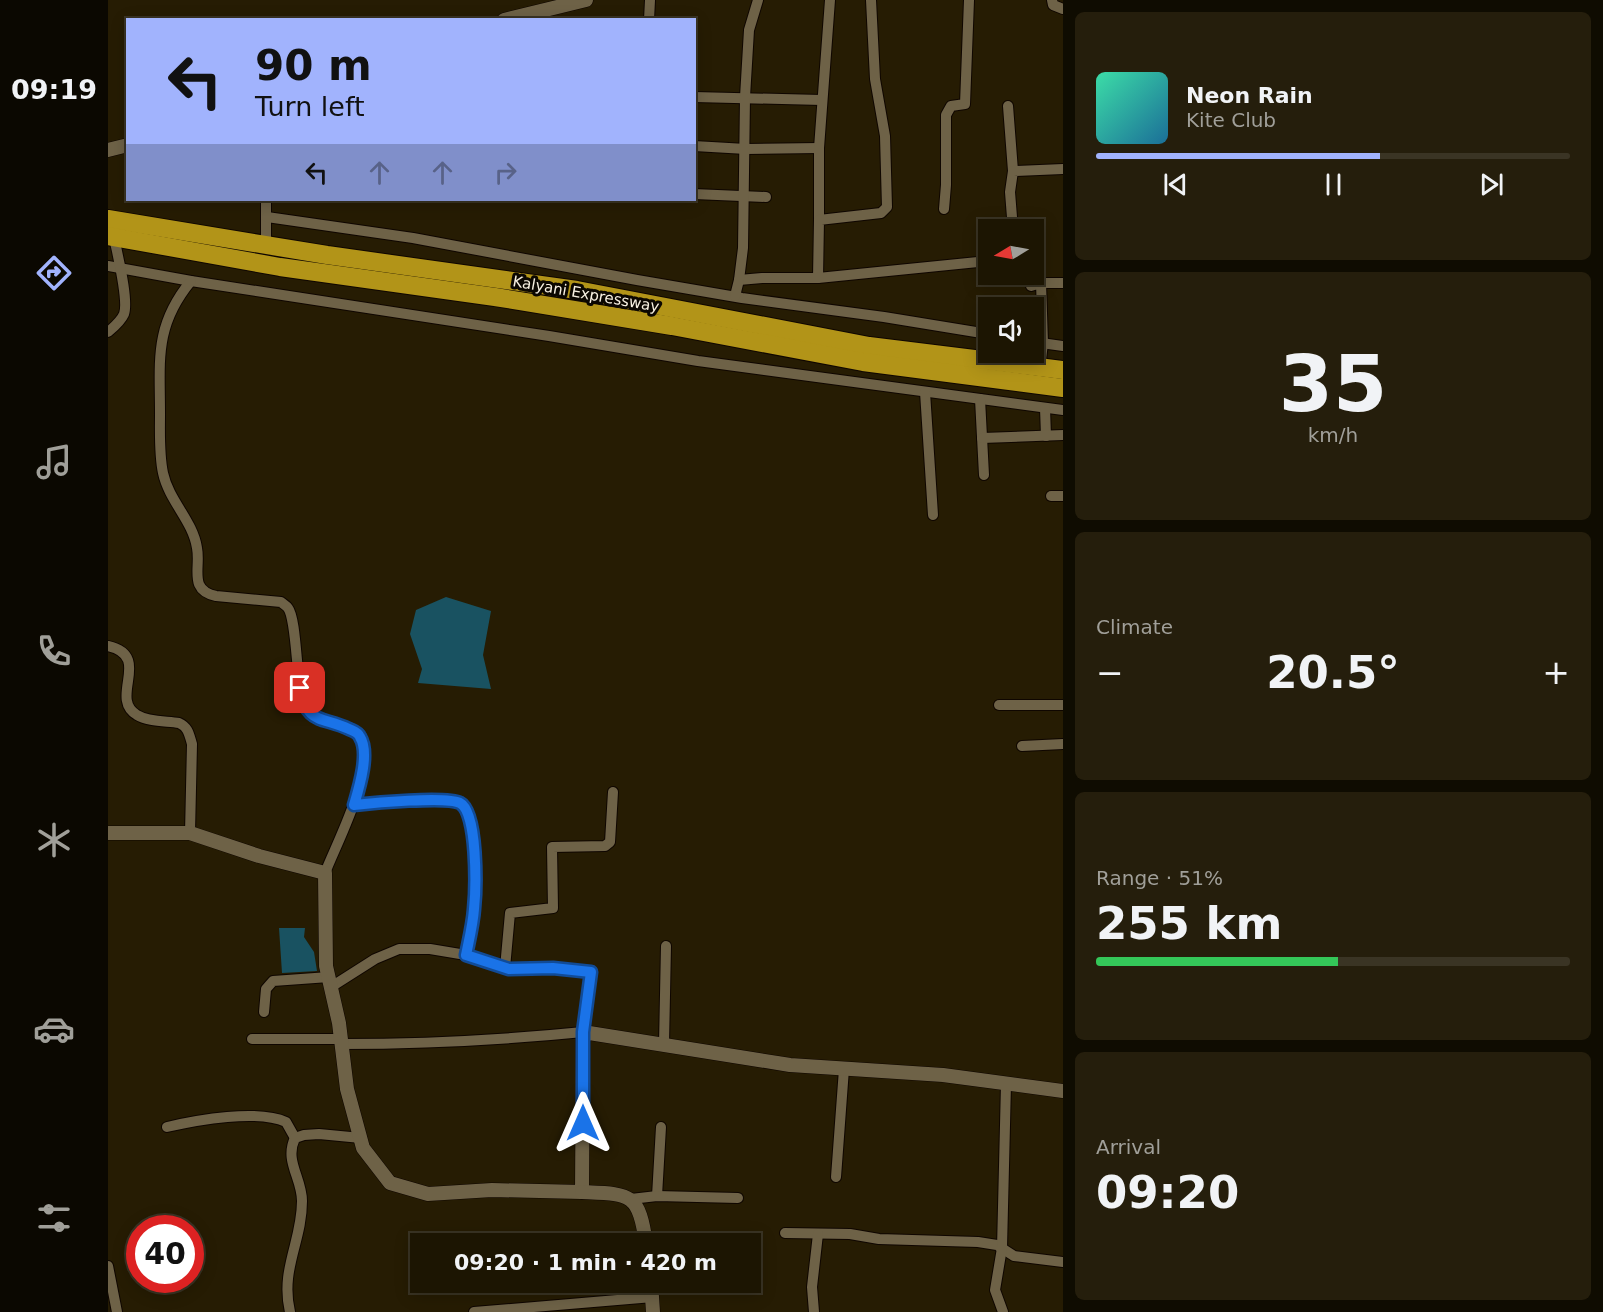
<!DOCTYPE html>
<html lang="en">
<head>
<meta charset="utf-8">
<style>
  :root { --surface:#1c1502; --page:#251e0c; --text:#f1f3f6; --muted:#a09f99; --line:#3a3424; --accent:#a1b3fd }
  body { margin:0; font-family:"DejaVu Sans",sans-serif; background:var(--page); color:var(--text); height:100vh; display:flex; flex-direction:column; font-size:22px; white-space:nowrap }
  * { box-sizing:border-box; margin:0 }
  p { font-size:20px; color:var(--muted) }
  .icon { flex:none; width:33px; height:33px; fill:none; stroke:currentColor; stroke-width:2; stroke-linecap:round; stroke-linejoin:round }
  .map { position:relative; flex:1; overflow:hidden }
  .drawer { display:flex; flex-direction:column; gap:12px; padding:12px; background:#0f0c01; width:540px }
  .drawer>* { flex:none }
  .top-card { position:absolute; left:18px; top:18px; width:570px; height:183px; border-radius:0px; box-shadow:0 3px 15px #0003,0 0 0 2px var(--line); background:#a1b3fd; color:#111; overflow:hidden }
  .needle { width:39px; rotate:260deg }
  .tools { position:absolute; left:870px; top:219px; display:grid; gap:12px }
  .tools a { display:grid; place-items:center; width:66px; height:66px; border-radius:0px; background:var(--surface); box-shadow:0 3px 15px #0003,0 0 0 2px var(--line); font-size:30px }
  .speed { position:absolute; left:18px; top:1215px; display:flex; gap:12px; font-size:30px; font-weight:700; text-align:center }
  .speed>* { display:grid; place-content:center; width:78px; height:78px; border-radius:50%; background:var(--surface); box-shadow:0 3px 15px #0003,0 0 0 2px var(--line); line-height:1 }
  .speed .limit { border:9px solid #d22; background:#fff; color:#111 }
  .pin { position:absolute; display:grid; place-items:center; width:51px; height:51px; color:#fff; margin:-26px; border-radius:12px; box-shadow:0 3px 9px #0006 }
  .me { position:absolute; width:66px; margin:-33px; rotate:0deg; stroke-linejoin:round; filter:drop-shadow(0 0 4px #0008) }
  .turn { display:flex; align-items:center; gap:21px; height:126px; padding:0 30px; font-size:27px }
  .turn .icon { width:78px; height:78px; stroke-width:2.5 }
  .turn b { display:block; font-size:42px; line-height:51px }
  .lanes { display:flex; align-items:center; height:57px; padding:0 30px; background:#0003; justify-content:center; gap:30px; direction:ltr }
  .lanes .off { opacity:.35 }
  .big { font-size:45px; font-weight:600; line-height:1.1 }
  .drawer .widget { flex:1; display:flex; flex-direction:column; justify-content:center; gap:9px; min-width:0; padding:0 21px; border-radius:9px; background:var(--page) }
  .drawer .dial { align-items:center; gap:0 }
  .dial b { font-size:78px; line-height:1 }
  .song { display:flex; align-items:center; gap:18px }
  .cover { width:72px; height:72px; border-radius:9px; background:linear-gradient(135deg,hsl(160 70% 55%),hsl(200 70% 35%)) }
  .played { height:6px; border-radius:3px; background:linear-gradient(90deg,var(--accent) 60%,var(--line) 60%) }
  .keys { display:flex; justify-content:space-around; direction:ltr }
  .heat { display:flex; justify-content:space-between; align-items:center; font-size:33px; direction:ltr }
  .charge { height:9px; border-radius:4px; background:linear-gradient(90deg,#34c759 51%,var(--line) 0) }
  .trip { position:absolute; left:302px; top:1233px; width:351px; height:60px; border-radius:0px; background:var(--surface); box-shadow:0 3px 15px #0003,0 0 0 2px var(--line); font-weight:600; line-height:60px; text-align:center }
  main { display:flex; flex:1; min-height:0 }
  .tab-bar { display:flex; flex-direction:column; width:108px; justify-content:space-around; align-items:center; background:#0b0801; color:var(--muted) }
  .tab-bar .icon { width:42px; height:42px }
  .tab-bar .on { color:var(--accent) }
  .tab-bar b { font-size:27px; color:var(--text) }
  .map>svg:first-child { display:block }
  .water { fill:#195261 }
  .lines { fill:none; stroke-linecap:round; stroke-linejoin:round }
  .minor-casing { stroke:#0f0600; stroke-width:12 }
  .tertiary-casing { stroke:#0f0600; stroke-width:15 }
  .trunk-casing { stroke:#0f0600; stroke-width:20 }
  .minor { stroke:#6e6247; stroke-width:10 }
  .tertiary { stroke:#6e6247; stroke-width:14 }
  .trunk { stroke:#b29418; stroke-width:18 }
  .route-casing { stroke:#114b97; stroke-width:15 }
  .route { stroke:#1a73e8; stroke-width:10 }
  .labels { text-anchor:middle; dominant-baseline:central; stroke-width:6; stroke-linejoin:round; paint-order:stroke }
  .street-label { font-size:15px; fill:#f7f0e1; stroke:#0b0701 }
</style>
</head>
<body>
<main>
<nav class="tab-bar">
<b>09:19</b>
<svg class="icon on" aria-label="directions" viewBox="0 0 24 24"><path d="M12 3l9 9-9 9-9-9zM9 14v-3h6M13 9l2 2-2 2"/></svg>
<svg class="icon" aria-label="music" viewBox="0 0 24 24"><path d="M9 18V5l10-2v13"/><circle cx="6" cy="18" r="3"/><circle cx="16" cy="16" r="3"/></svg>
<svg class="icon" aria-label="phone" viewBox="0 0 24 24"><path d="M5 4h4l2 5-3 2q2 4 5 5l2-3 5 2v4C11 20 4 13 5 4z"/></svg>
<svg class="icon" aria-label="climate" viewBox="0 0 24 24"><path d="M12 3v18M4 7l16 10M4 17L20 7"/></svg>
<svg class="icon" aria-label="car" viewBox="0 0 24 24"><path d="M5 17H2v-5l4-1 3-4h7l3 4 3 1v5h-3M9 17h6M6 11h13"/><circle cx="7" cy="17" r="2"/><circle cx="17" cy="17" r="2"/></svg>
<svg class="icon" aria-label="filters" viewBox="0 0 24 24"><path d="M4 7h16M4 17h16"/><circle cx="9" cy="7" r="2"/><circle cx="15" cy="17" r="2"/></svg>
</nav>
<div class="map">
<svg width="955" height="1312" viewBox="0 0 955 1312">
  <rect width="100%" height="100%" fill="#261c03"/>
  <g class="water">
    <path d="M338,597L383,611L375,655L383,689L310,683L314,669L302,634L308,610Z"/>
    <path d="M171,928H197L196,937L206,952L209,971L174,973Z"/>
  </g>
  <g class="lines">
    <defs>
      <g id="minor">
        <path d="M944,0L945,5L955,9"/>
        <path d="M541,20L542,0"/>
        <path d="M586,97L714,100"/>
        <path d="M900,106L905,171"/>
        <path d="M586,146L638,149L711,148"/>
        <path d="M586,194L658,197"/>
        <path d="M158,200V245"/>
        <path d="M836,209L838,185V115L843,106L857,104L861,0"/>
        <path d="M159,217L305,238L529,280L634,298L776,317L880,334"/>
        <path d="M711,220V148L722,0"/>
        <path d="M905,230L902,192L905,171L955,169"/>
        <path d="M0,266L83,281L441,336L590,361L955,410"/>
        <path d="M923,274V286L933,283L935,343L932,368"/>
        <path d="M710,278L711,220L773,213L779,207L777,136L767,79L763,0"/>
        <path d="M631,280L654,278H710L880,261"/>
        <path d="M83,281C46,326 52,360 52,414C52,433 51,454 55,473C61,501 85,521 89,548C93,568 80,590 108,596L173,602C175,604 178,605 180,608C189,620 188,681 195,702C200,719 217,720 231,725C239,728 250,731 254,739C267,771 229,842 217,873"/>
        <path d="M933,283H955"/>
        <path d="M627,296L631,280L635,248L637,97L641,30L650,0"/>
        <path d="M0,332C6,327 13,321 16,314C21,300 9,253 6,237"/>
        <path d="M926,342L955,346"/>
        <path d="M817,392L825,515"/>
        <path d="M872,399L876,475"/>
        <path d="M937,408L938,436"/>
        <path d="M874,438L955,435"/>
        <path d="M943,496H955"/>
        <path d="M0,646C45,656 0,698 29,715C40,722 58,721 71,723C80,727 81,734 84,744L82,833"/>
        <path d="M891,705H955"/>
        <path d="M914,746L955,744"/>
        <path d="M246,805C264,803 338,796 352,803C370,812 368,890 366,909C365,925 361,940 358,955"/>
        <path d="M397,968L402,913L445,908L444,847L497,846L502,842L505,792"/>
        <path d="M156,1012L158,989L165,981L221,977"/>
        <path d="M144,1039H232L233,1044C314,1044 395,1040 475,1032L483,972L445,968L401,969L358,955L322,949H291L267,959L223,987"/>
        <path d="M556,1044L558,946"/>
        <path d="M59,1127C89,1120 150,1109 178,1122L187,1138"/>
        <path d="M728,1177L736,1069"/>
        <path d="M549,1196L553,1127"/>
        <path d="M523,1199L549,1196L630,1198"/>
        <path d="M677,1233L742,1234L771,1239L870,1242L889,1245L906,1256L955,1262"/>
        <path d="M0,1266L9,1312"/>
        <path d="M182,1312C172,1269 194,1242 194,1201C194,1178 176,1161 187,1138L196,1135L211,1134L253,1138"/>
        <path d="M366,1312L545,1297"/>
        <path d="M706,1312L704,1287L710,1234"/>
        <path d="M895,1312L887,1290L894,1248L898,1084"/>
      </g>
      <g id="tertiary">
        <path d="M396,20L478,0"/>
        <path d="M0,150L20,145"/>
        <path d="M0,833H82L151,856L217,873L218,966L231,1023L239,1089L255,1148L282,1183L320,1194L384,1190L474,1192L475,1032L682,1065L835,1075L955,1091"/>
        <path d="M474,1192C522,1194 531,1192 538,1244"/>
        <path d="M543,1282L545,1312"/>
      </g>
      <g id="trunk">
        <path d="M0,219L219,255L469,290L761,346L955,370"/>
        <path d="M0,236L172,267L387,297L564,326L755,362L955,388"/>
      </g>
    </defs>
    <use href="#minor" class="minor-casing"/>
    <use href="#tertiary" class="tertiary-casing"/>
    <use href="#trunk" class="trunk-casing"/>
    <use href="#minor" class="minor"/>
    <use href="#tertiary" class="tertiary"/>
    <use href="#trunk" class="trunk"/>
  </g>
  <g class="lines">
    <defs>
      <path id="route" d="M192,688C199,725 213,716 241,729C245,731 250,732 252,737C262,753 251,788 246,805C264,803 339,796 352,803C370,812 368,890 366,909C365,924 361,940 358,955L401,969L445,968L483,972L475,1032V1123"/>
    </defs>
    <use href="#route" class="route-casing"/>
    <use href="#route" class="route"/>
  </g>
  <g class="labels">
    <g class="street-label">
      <text transform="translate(478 294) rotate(10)">Kalyani Expressway</text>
    </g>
  </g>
</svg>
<div class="tools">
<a><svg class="needle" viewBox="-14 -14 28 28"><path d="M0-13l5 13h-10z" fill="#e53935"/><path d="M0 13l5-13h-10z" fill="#a09f99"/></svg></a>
<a><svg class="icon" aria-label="sound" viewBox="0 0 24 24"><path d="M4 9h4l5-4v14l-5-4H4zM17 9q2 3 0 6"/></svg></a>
</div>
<div class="speed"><div class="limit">40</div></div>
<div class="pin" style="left:192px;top:688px;background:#d93025"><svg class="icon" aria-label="arrive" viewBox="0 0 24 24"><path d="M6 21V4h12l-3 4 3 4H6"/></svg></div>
<svg class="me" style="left:475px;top:1123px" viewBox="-20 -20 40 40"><path d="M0-17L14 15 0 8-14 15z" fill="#1a73e8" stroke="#fff" stroke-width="4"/></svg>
<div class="trip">09:20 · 1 min · 420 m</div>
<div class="top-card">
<div class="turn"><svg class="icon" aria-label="left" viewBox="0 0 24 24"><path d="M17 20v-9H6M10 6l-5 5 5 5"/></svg><div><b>90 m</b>Turn left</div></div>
<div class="lanes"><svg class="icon" aria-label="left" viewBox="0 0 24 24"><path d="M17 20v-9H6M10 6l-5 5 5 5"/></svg><svg class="icon off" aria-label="ahead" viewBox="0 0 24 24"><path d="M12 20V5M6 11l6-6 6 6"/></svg><svg class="icon off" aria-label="ahead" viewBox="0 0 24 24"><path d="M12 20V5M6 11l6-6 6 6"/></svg><svg class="icon off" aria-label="right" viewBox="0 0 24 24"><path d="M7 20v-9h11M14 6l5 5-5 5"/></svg></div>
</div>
</div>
<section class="drawer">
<div class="widget">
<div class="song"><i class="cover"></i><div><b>Neon Rain</b><p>Kite Club</p></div></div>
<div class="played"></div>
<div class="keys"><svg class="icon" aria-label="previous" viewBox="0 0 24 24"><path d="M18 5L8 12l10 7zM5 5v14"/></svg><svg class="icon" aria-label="pause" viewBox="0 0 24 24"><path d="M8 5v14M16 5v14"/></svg><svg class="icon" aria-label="next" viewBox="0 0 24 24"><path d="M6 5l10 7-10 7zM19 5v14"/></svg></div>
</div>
<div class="widget dial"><b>35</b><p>km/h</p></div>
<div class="widget"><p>Climate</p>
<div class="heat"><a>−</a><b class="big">20.5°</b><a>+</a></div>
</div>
<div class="widget"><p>Range · 51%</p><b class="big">255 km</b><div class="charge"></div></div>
<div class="widget"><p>Arrival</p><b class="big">09:20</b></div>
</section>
</main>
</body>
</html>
